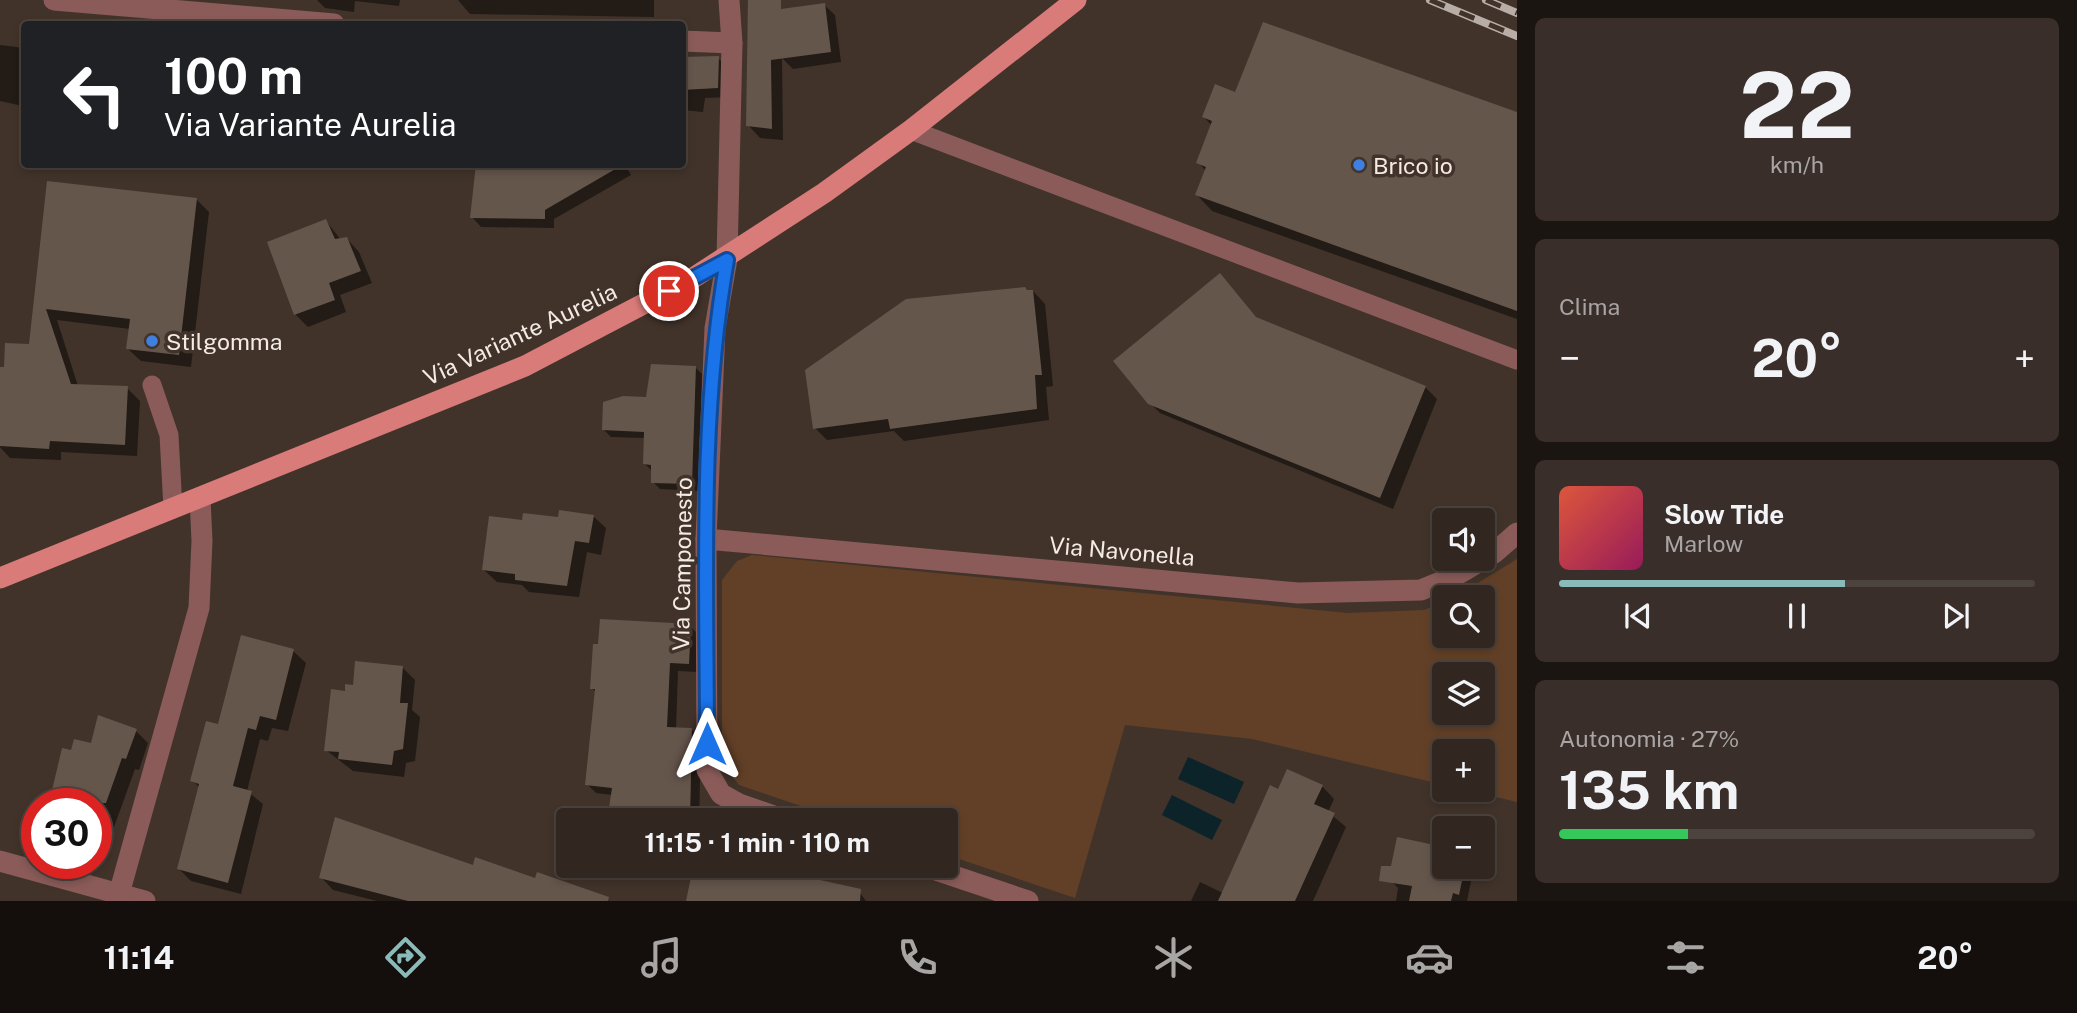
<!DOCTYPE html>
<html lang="it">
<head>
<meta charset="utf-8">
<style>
  :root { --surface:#312620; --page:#392e29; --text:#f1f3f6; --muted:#a8a5a5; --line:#4c433e; --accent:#8bbbb9 }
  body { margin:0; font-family:"Public Sans",sans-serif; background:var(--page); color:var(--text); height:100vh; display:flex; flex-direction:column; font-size:26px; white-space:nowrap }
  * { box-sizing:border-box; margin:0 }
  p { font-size:23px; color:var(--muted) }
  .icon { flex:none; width:38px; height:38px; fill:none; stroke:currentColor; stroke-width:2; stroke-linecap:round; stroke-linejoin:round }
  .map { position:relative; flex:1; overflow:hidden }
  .drawer { display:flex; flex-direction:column; gap:18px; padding:18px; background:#1b1512; width:560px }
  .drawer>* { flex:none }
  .banner { position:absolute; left:21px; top:21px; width:665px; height:147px; border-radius:7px; box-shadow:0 4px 10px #0003,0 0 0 2px var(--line); background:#202124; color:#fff; overflow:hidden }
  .tools { position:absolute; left:1432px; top:508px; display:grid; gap:14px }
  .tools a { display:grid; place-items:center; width:63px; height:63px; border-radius:7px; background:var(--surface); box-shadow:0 4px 10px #0003,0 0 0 2px var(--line); font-size:35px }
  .speed { position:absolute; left:21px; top:788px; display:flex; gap:14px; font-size:35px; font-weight:700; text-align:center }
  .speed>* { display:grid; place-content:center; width:91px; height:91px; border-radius:50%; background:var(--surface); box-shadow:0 4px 10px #0003,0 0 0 2px var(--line); line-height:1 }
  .speed .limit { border:10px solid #d22; background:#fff; color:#111 }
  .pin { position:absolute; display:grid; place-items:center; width:60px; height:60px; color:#fff; margin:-30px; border:4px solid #fff; border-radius:50%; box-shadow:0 2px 7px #0007 }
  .me { position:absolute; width:77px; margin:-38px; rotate:0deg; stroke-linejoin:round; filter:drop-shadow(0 0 5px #0008) }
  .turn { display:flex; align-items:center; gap:24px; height:147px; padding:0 28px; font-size:32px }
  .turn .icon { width:91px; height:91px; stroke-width:2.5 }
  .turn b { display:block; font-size:49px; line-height:60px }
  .big { font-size:52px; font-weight:700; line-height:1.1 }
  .drawer .widget { flex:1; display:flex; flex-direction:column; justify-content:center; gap:10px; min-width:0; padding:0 24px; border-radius:10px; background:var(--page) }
  .drawer .dial { align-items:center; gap:0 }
  .dial b { font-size:91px; line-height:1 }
  .song { display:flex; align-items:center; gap:21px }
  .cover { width:84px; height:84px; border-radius:10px; background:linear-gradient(135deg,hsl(10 70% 55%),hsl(330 70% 35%)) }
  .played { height:7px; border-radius:4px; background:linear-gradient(90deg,var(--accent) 60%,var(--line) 60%) }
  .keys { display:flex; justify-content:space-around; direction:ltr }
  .heat { display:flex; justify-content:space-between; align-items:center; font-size:38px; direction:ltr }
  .charge { height:10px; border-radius:5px; background:linear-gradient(90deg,#34c759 27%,var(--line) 0) }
  .trip { position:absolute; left:556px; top:808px; width:402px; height:70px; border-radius:7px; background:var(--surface); box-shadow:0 4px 10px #0003,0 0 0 2px var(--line); font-weight:700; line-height:70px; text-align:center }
  .dock { display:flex; height:112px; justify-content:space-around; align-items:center; background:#140f0d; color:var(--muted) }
  .dock .icon { width:49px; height:49px }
  .dock .current { color:var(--accent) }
  .dock b { font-size:32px; color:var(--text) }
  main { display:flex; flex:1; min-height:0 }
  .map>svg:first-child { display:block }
  .green { fill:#624027; fill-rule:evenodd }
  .water { fill:#0b2329 }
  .shadow { fill:#0007 }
  .building { fill:#65564c }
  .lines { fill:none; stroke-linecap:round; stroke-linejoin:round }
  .lane { stroke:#8a5b59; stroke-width:19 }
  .street { stroke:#8a5b59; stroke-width:21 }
  .primary { stroke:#d97b79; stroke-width:21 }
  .rail-casing { stroke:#b9aea7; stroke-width:8 }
  .rail { stroke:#41332a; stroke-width:5; stroke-dasharray:16; stroke-linecap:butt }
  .route-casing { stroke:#114b97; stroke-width:18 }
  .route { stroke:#1a73e8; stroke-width:12 }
  .shop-dot { fill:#3f7fe0; stroke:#41332a; stroke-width:2.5 }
  .labels { text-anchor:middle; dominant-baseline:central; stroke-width:7; stroke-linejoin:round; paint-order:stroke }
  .poi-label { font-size:23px; fill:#f4ebe5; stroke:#41332a; text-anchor:start }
  .street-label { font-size:23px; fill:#f4ebe5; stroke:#41332a }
</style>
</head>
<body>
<main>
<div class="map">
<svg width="1517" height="901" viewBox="0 0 1517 901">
  <rect width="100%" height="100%" fill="#41332a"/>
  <path class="green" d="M752,555L1348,613L1424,610L1444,602V635H1482V597H1455L1517,559V802L1462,789H1482V751H1444V785L1252,739L1125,725L1075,898L947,855V821H845L739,785L728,771L722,745V580L737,561ZM1444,674H1482V712H1444Z"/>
  <g class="water">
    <path d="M1188,757L1244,782L1234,804L1178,779Z"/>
    <path d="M1172,795L1222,820L1212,840L1162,815Z"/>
  </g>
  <g class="shadow">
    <path d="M317,0H400L399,6L355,1L354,12L325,8Z"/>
    <path d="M458,0H654V17L470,14Z"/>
    <path d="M824,5L835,15L841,62L793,69L782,58L783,140L760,138L748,125L749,46Z"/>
    <path d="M45,21L86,24H44Z"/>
    <path d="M0,45L24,48V118L21,114L23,106L0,101Z"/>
    <path d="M718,58L727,67V97L705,98L703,112L682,110V59Z"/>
    <path d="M1236,95L1517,113V319L1212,211L1197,195L1206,171L1198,162L1212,126L1204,117Z"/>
    <path d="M478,164H625L631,175L554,219V228L481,227L472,217Z"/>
    <path d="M49,183L197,200L209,212L191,367L141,361L128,349L130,329L57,320L78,386L127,388L140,401L137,456L61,452V460L10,458L0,447V408L30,345Z"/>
    <path d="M326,221L341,240L347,239L359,252L372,283L340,295L346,312L308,327L295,314Z"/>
    <path d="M1033,291L1045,304L1053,386L1046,387L1049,420L904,441L894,431L827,440L815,428Z"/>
    <path d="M1258,320L1425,387L1437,399L1393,509L1160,413L1147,400Z"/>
    <path d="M695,367L702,374L698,491L660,489L653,482L652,471L645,464V438L611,437L604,430Z"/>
    <path d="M593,516L606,528L601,555L587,552L579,597L529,592L522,585L497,582L484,570L524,522Z"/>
    <path d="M690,626L699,635L697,672L678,671L676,729L692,730L701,739L699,821H610L613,795L596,793L587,784L596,692L592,688Z"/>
    <path d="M293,651L306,663L288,731L272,728L268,741L260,739L247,791L263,804L241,894L191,881L179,869L200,788L192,780L219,726Z"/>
    <path d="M403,668L415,680L412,710L420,717L415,761L406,763L404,777L353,771L326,750L346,693Z"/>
    <path d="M136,731L148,743L139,770L135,769L114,827L105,828L96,855V803H51L64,750L73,752Z"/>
    <path d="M1322,786L1334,799L1328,812L1346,827L1313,901H1191L1200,882L1223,893L1279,792Z"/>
    <path d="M650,866H781L776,891L723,886Z"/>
    <path d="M1444,866H1474L1467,901H1396L1398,888L1390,880Z"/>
    <path d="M474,867L588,901H377L333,890L321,877Z"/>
    <path d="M858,890L866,901H806Z"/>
  </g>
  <g class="building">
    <path d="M748,0H781V9L825,3L831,52L771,60L772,129L746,126Z"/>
    <path d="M1263,22L1517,112V311L1195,195L1206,167L1196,163L1212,121L1202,117L1215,84L1235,92Z"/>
    <path d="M719,56L718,88L682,90V57Z"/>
    <path d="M476,164H624L545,210V219L470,218Z"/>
    <path d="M47,181L197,198L179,355L126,349L130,319L46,309L71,384L128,386L125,445L50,441L49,449L0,446V367H4L5,343L29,344Z"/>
    <path d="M326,219L335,239L347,237L361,271L329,283L335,300L294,315L267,242Z"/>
    <path d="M1220,273L1256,317L1426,386L1380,498L1148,404L1113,361Z"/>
    <path d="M1025,287L1027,290H1033L1042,375H1035L1037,409L890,429L888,419L813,429L805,370L906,299Z"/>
    <path d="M651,364L696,366L692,484L651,483V465L643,464L644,432L602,430L603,402L623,396L646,397Z"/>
    <path d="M559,510L594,515L589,543L575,541L567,586L515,580V574L482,570L489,516L522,520L523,513L558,517Z"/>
    <path d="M600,619L691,624L689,664L670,663L667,727L692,728L690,821H607L612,788L585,785L595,689H590L593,644H598Z"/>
    <path d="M241,635L294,649L276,720L260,716L256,730L248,728L233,786L252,791L228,883L177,869L199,784L190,781L206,721L218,724Z"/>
    <path d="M355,661L403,666L400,703H408L403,749L394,751L392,765L338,759L339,752L324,751L331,689L345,691V684L353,685Z"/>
    <path d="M98,715L137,729L126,759L122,758L106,803H49L62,748L71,750L74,739L91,743Z"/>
    <path d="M1287,769L1323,785L1314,804L1335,813L1295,901H1218L1270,785L1278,789Z"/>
    <path d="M335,817L473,865L475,857L535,878L537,872L609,897L608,901H408L319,878Z"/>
    <path d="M1397,837L1444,847V866H1465L1459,895L1453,893L1451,901H1409L1412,886L1379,881L1381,866H1391Z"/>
    <path d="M669,866H770V869L861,889L860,901H686L692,872Z"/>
  </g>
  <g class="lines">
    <g class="lane">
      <path d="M911,130L1517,360"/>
      <path d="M152,385L169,435L173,509"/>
    </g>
    <g class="street">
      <path d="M54,0L334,24"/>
      <path d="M729,0L732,43L727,259L715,328L706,539L707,770L721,794L739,804L788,821"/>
      <path d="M682,41L732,43"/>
      <path d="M706,539L1298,593L1421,590L1455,576L1494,553L1517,533"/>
      <path d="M0,861L145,901"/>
      <path d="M924,866L1028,901"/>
      <path d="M119,894L199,608L202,541L200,498"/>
    </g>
    <path class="primary" d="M0,578L525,366L693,278L824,193L911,130L1076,0"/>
    <defs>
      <g id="rail">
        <path d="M1430,0L1517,36"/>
        <path d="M1486,0L1517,13"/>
      </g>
    </defs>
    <use href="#rail" class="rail-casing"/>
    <use href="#rail" class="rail"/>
  </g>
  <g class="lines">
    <defs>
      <path id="route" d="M669,291L727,260C699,418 707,583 707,744"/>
    </defs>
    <use href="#route" class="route-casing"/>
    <use href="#route" class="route"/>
  </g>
  <g class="shop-dot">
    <circle cx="1359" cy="165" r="7"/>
    <circle cx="152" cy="341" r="7"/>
  </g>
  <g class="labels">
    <g class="poi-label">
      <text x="1373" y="165">Brico io</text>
      <text x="166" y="341">Stilgomma</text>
    </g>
    <g class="street-label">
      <text transform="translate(520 334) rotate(-25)">Via Variante Aurelia</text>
      <text transform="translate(1122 551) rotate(5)">Via Navonella</text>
      <text transform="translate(682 564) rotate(-89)">Via Camponesto</text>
    </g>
  </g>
</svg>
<div class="tools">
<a><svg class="icon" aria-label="sound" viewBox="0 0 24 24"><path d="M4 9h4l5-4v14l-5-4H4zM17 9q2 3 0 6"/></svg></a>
<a><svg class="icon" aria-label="search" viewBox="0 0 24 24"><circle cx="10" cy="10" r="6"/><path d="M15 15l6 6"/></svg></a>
<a><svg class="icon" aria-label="layers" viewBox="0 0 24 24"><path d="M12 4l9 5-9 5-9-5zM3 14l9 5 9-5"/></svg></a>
<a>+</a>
<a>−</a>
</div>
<div class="speed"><div class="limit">30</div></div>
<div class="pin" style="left:669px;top:291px;background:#d93025"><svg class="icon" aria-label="arrive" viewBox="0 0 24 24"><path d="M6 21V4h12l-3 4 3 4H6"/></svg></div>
<svg class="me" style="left:707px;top:744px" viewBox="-20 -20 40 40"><path d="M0-17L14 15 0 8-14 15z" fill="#1a73e8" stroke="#fff" stroke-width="4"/></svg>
<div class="trip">11:15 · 1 min · 110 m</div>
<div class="banner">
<div class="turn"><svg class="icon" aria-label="left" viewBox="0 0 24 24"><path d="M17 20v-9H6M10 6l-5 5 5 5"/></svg><div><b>100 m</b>Via Variante Aurelia</div></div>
</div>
</div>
<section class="drawer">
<div class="widget dial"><b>22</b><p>km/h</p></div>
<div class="widget"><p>Clima</p>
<div class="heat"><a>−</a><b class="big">20°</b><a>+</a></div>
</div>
<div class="widget">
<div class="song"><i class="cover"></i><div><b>Slow Tide</b><p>Marlow</p></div></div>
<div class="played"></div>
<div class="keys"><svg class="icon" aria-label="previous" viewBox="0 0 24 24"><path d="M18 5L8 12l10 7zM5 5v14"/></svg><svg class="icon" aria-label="pause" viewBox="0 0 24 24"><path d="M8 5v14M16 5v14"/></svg><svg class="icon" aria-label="next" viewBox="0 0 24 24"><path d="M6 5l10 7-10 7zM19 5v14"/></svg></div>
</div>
<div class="widget"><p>Autonomia · 27%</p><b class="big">135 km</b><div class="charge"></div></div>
</section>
</main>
<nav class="dock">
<b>11:14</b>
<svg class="icon current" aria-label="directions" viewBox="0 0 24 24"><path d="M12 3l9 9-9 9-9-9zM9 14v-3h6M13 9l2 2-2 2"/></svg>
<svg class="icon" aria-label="music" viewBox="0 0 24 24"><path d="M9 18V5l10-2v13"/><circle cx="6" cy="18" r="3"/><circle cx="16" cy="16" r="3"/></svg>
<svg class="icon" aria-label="phone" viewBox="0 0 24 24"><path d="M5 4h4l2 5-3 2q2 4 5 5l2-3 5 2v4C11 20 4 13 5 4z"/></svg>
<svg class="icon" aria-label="climate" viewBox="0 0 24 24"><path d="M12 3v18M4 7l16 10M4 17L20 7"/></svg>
<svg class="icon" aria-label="car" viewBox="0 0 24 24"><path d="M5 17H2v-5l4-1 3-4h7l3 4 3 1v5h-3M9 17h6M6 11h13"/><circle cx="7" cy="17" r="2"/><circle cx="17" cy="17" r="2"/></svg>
<svg class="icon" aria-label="filters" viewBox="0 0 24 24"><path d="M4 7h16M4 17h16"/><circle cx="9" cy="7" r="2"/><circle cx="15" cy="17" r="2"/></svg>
<b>20°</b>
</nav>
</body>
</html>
